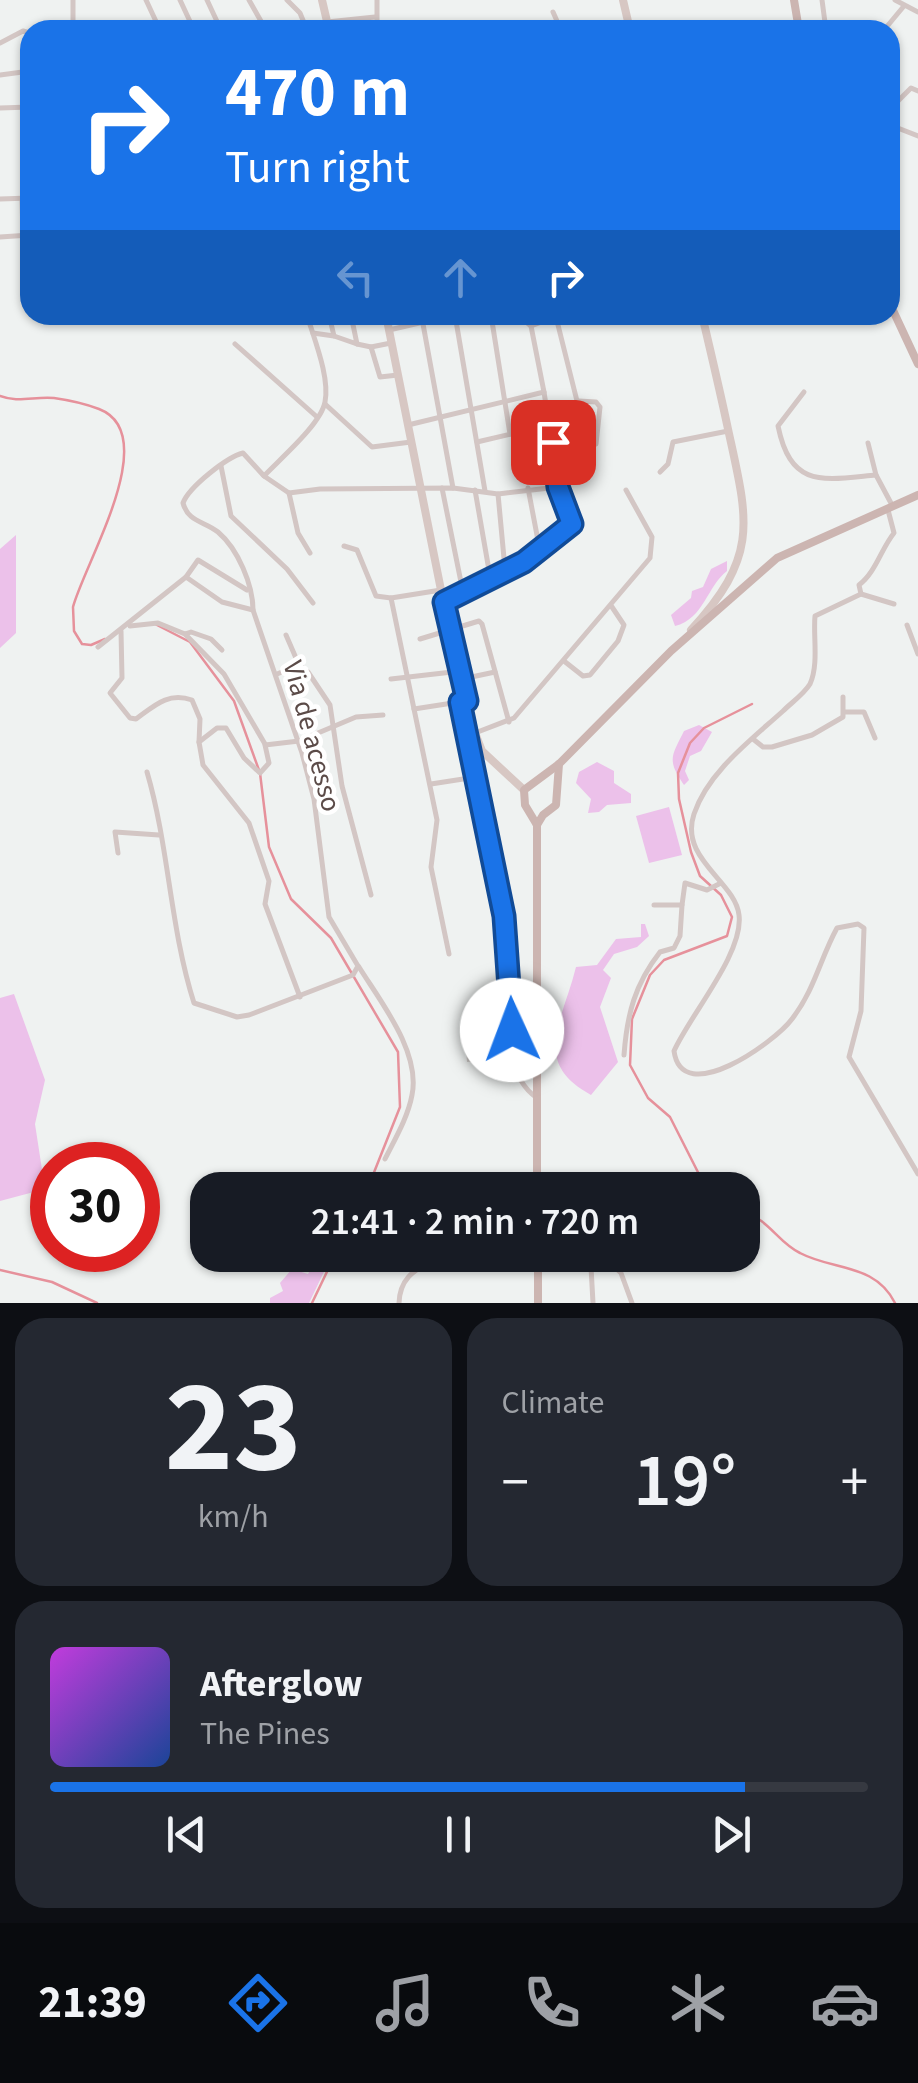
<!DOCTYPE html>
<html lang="en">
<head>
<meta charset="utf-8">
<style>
  :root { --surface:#171b24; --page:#242831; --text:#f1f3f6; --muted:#9ea1a6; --line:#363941; --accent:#1a73e8 }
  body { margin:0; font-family:"Source Sans 3",sans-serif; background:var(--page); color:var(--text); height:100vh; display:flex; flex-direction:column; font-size:38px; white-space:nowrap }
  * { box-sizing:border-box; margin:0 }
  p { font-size:32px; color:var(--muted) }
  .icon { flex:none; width:55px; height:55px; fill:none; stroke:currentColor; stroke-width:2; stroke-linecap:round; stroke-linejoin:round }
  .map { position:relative; height:1303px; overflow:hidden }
  .drawer { display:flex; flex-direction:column; gap:15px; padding:15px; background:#0d0f14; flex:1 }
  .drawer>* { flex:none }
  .guide { position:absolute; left:20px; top:20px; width:880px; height:305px; border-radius:30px; box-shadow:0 2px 8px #0004; background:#1a73e8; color:#fff; overflow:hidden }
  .speed { position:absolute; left:30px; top:1142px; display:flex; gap:20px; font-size:50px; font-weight:700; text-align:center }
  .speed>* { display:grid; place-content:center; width:130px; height:130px; border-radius:50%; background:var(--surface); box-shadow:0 2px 8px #0004; line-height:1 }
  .speed .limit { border:15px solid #d22; background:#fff; color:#111 }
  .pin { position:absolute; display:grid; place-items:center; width:85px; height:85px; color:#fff; margin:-42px; border-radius:20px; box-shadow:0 5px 15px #0006 }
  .me { position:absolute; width:110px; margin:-55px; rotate:358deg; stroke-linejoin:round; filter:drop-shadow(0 0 8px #0008) }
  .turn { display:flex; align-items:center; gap:35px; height:210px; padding:0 40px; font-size:45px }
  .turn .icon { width:130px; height:130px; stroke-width:2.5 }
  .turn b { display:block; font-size:70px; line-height:85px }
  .lanes { display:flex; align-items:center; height:95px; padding:0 40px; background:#0003; justify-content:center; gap:50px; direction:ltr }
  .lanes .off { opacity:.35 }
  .big { font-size:75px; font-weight:600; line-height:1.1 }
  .drawer .widget { flex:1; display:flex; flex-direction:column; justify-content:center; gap:15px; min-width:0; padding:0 35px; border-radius:30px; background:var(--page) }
  .drawer .dial { align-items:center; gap:0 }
  .dial b { font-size:130px; line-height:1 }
  .song { display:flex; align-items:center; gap:30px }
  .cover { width:120px; height:120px; border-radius:15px; background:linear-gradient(135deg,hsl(290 70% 55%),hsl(220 70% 35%)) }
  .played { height:10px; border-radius:5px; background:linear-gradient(90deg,var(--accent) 85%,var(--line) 85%) }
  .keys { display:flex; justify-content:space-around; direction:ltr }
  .heat { display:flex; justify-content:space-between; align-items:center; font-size:55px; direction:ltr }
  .drawer .tiles { flex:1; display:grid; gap:15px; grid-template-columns:1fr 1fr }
  .widget:last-child { grid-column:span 2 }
  .trip { position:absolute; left:190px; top:1172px; width:570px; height:100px; border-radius:30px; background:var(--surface); box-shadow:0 2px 8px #0004; font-weight:600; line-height:100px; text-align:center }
  .dock { display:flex; height:160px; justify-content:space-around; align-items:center; background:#090b0e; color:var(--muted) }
  .dock .icon { width:70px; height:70px }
  .dock .current { color:var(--accent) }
  .dock b { font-size:45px; color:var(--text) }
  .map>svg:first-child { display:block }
  .green { fill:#ecc1ea }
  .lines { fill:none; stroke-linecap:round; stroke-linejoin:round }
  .stream { stroke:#e6919b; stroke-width:2.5 }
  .building { fill:#d1ccc9 }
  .street { stroke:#d3c6c4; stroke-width:5 }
  .secondary { stroke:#d7c7c3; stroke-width:8 }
  .primary { stroke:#ccb5b1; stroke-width:8 }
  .route-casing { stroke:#114b97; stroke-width:25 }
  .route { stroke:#1a73e8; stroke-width:18 }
  .labels { text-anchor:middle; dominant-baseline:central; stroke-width:9; stroke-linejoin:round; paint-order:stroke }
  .street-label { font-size:28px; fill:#5b4b48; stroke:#fff }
</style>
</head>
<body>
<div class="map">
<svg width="918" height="1303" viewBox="0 0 918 1303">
  <rect width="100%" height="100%" fill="#eff2f1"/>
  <g class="green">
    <path d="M16,535V633L0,648V549Z"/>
    <path d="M727,561V571C707,586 704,619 675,626L671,615L691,598L692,591L703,587L711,569Z"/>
    <path d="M699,725L712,732L701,751L690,756L685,771L689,780L684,785C667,760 671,757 684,731Z"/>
    <path d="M597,762L614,771V783L631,794V803L607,805L599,812L588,813L591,799L576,783L579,772Z"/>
    <path d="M669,807L682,855L649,863L636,816Z"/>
    <path d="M641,924H645L649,936L637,947L614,954L603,970L611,978L600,1007L618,1062L591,1095C530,1062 563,1021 576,967L597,965L616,939L641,937Z"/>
    <path d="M14,994L45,1080L35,1124L45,1189L0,1201V998Z"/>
    <path d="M319,1255H332L309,1303H270V1298L283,1291L280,1283L292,1269L308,1274Z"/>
  </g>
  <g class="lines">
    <g class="stream">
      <path d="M0,396C17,403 36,396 54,398C68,400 86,404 99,409C164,434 84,564 73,607L74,631L82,644L91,645L105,639"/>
      <path d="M155,624L190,642L234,701L260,773L269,847L291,899L331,938L398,1052L400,1107L367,1190"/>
      <path d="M707,1190L670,1117L648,1098L630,1065L632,1019L650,975L664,960L727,936L732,917L721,895L700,876L691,852L679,799L678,773L690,743L704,728L752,704"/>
      <path d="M742,1213C768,1217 777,1242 800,1253C834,1271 875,1263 895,1303"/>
      <path d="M0,1270L52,1282L97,1303"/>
      <path d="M312,1303L335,1255"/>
    </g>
  </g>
  <path class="building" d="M503,1032L505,1059L467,1062L465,1035Z"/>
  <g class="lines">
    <g class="street">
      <path d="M73,0V30"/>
      <path d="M146,0L160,30"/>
      <path d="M180,0L194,30"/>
      <path d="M207,0L221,30"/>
      <path d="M249,0L266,30"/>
      <path d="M287,0L300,13L307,30"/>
      <path d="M822,0L826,30"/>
      <path d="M895,0L918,12"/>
      <path d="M553,12L561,30"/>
      <path d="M311,30L327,22L375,17"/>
      <path d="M377,30V0"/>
      <path d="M884,30L904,6"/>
      <path d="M0,43L23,31L30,33"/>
      <path d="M0,75L30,71"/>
      <path d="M0,108L30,107"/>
      <path d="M890,121L898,101L911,88L918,91"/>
      <path d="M890,125L918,136"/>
      <path d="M30,145L23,165L30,169"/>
      <path d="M22,198L23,236"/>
      <path d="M0,199L30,198"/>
      <path d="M0,237L30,235"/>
      <path d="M329,315L334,336L357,344L351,315"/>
      <path d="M455,315L485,491"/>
      <path d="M491,315L510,434"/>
      <path d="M423,324L453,488"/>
      <path d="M531,326L560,315"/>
      <path d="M389,330L454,315"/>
      <path d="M313,333L334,336"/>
      <path d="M235,344L317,417"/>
      <path d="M357,344L371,347L391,343"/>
      <path d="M371,347L380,377L398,375"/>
      <path d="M804,392L778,426C791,489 823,480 876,475L892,505"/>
      <path d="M325,404L372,447L411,442"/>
      <path d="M408,425L544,392L531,326L518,315"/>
      <path d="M477,442L575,419L580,413L556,317"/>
      <path d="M868,443L876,475"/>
      <path d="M554,452L596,444L600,407L596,402L579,401"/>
      <path d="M221,466L231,516L287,569L313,603"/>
      <path d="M660,472L668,464L673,442L728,431"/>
      <path d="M264,476C280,459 321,424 325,402C330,377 314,339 307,315"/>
      <path d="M442,488L463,592"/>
      <path d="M528,488L540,551"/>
      <path d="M475,490L490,576"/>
      <path d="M289,493L320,489L453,488L498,494L558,487"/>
      <path d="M289,493L298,533L310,553"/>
      <path d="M498,494L505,569"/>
      <path d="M344,546L357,550L376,596L391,598L441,590"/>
      <path d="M186,577L198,560L247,590"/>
      <path d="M861,594L859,585C876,572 881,549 894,533L888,510"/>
      <path d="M391,598L437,820L431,867L449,954"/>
      <path d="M444,602L534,556L572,524L560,496L544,392"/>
      <path d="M894,604L861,594L815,616C813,636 819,664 810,684C804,694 791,703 783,711C751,740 708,772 694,814C679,859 735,881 739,915C744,953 690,1015 674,1051C682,1109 775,1042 792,1019C815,989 820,959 837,928L858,924L864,928L861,1011L849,1057L918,1174"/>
      <path d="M907,625L918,654"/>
      <path d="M130,626L158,623L185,634L191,632L211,639L222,650"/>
      <path d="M121,631L122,678L110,693L130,718L136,719C155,705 168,692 192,700L200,719L199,742"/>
      <path d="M185,634L224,674L265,744"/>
      <path d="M286,635L299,665L308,672L330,705L342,786L371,895"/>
      <path d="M420,639L479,621L482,624L509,722"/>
      <path d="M98,647L186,577L222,602L253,610"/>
      <path d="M564,661L583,676L590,675L618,641L624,625L612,607"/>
      <path d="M277,674L299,665"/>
      <path d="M391,679L461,671"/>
      <path d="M462,679L495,672"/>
      <path d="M460,702C480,788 505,879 509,968C512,1010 499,1072 537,1098"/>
      <path d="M414,709L459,702"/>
      <path d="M844,712H864L875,738"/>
      <path d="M475,733L514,718L650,558L652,537L626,490"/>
      <path d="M753,739L763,747H772L812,735L843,717V697"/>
      <path d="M147,772C169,847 170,928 194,1003L237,1017L249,1015L353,975L358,966L329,917L314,799L302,753L253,610C253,585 238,549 218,532C204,521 188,522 183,503C189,487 227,457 243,453L264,476L289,493"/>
      <path d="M431,784L476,777"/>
      <path d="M118,853L115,832L159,835"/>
      <path d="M654,905H682L685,883L707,890L719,884"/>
      <path d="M359,967C380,1001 421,1052 412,1095C408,1117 395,1139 385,1159"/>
      <path d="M300,997L265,904L269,881L249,823L203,765L199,742L217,728H226L244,758L260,773L269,763L265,745L299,741L356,717L383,715"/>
      <path d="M512,1030L537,1028"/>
      <path d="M624,1055C627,1014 635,984 660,952L674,948L680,936L682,905"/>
      <path d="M399,1303C400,1275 418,1269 440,1255"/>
      <path d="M593,1303L591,1267L608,1261L621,1273L632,1303"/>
    </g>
    <g class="secondary">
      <path d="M322,0L329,30"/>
      <path d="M623,0L630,30"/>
      <path d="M386,315L441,590L475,733L482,751L524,790"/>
      <path d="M691,630C760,555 748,521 728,429C720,391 711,353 702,315"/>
    </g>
    <g class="primary">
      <path d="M794,0L799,30"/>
      <path d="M890,304L918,364"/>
      <path d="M537,825L543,815L556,805L559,764"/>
      <path d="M537,1190V825L525,805L524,790L559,764L671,651L777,558L918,495"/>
      <path d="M538,1255V1303"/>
    </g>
  </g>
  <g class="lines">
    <defs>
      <path id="route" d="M512,1030L504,916L460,702L467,701L444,602L524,562L572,524L558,487L553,442"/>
    </defs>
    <use href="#route" class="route-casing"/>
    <use href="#route" class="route"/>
  </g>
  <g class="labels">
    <g class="street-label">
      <text transform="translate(312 736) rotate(75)">Via de acesso</text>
    </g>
  </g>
</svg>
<div class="speed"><div class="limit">30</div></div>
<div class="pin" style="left:553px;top:442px;background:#d93025"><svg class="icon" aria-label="arrive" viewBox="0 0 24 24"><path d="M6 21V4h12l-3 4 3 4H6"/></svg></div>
<svg class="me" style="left:512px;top:1030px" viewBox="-20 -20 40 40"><circle r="19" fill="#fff"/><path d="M0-13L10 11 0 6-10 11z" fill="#1a73e8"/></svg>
<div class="trip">21:41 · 2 min · 720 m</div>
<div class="guide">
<div class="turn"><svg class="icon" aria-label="right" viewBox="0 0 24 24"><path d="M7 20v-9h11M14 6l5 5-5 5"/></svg><div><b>470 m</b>Turn right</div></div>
<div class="lanes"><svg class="icon off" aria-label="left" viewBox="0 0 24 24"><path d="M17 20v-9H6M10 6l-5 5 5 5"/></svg><svg class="icon off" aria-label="ahead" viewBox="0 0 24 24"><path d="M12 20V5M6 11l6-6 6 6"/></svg><svg class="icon" aria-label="right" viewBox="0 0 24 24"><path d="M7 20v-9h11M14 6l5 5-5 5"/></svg></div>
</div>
</div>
<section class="drawer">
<div class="tiles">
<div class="widget dial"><b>23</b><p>km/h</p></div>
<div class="widget"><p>Climate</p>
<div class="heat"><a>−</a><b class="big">19°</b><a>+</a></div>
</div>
<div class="widget">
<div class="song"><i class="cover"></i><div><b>Afterglow</b><p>The Pines</p></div></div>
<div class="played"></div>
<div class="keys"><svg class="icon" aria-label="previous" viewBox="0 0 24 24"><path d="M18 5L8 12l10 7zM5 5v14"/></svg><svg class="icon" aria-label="pause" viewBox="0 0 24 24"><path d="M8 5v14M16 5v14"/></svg><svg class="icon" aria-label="next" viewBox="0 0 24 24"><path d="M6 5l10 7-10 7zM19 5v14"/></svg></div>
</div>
</div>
</section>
<nav class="dock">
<b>21:39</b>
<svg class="icon current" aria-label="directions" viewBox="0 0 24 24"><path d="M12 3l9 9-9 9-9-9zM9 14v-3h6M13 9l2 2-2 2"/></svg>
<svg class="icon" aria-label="music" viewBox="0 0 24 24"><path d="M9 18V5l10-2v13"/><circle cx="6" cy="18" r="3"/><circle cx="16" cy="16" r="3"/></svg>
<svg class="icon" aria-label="phone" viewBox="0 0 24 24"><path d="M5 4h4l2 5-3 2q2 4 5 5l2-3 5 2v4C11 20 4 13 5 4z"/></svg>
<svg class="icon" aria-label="climate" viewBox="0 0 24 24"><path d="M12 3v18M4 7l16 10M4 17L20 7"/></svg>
<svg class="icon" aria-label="car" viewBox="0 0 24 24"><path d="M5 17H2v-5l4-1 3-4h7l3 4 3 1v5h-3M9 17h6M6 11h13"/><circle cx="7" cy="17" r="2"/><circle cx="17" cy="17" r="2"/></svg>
</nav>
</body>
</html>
